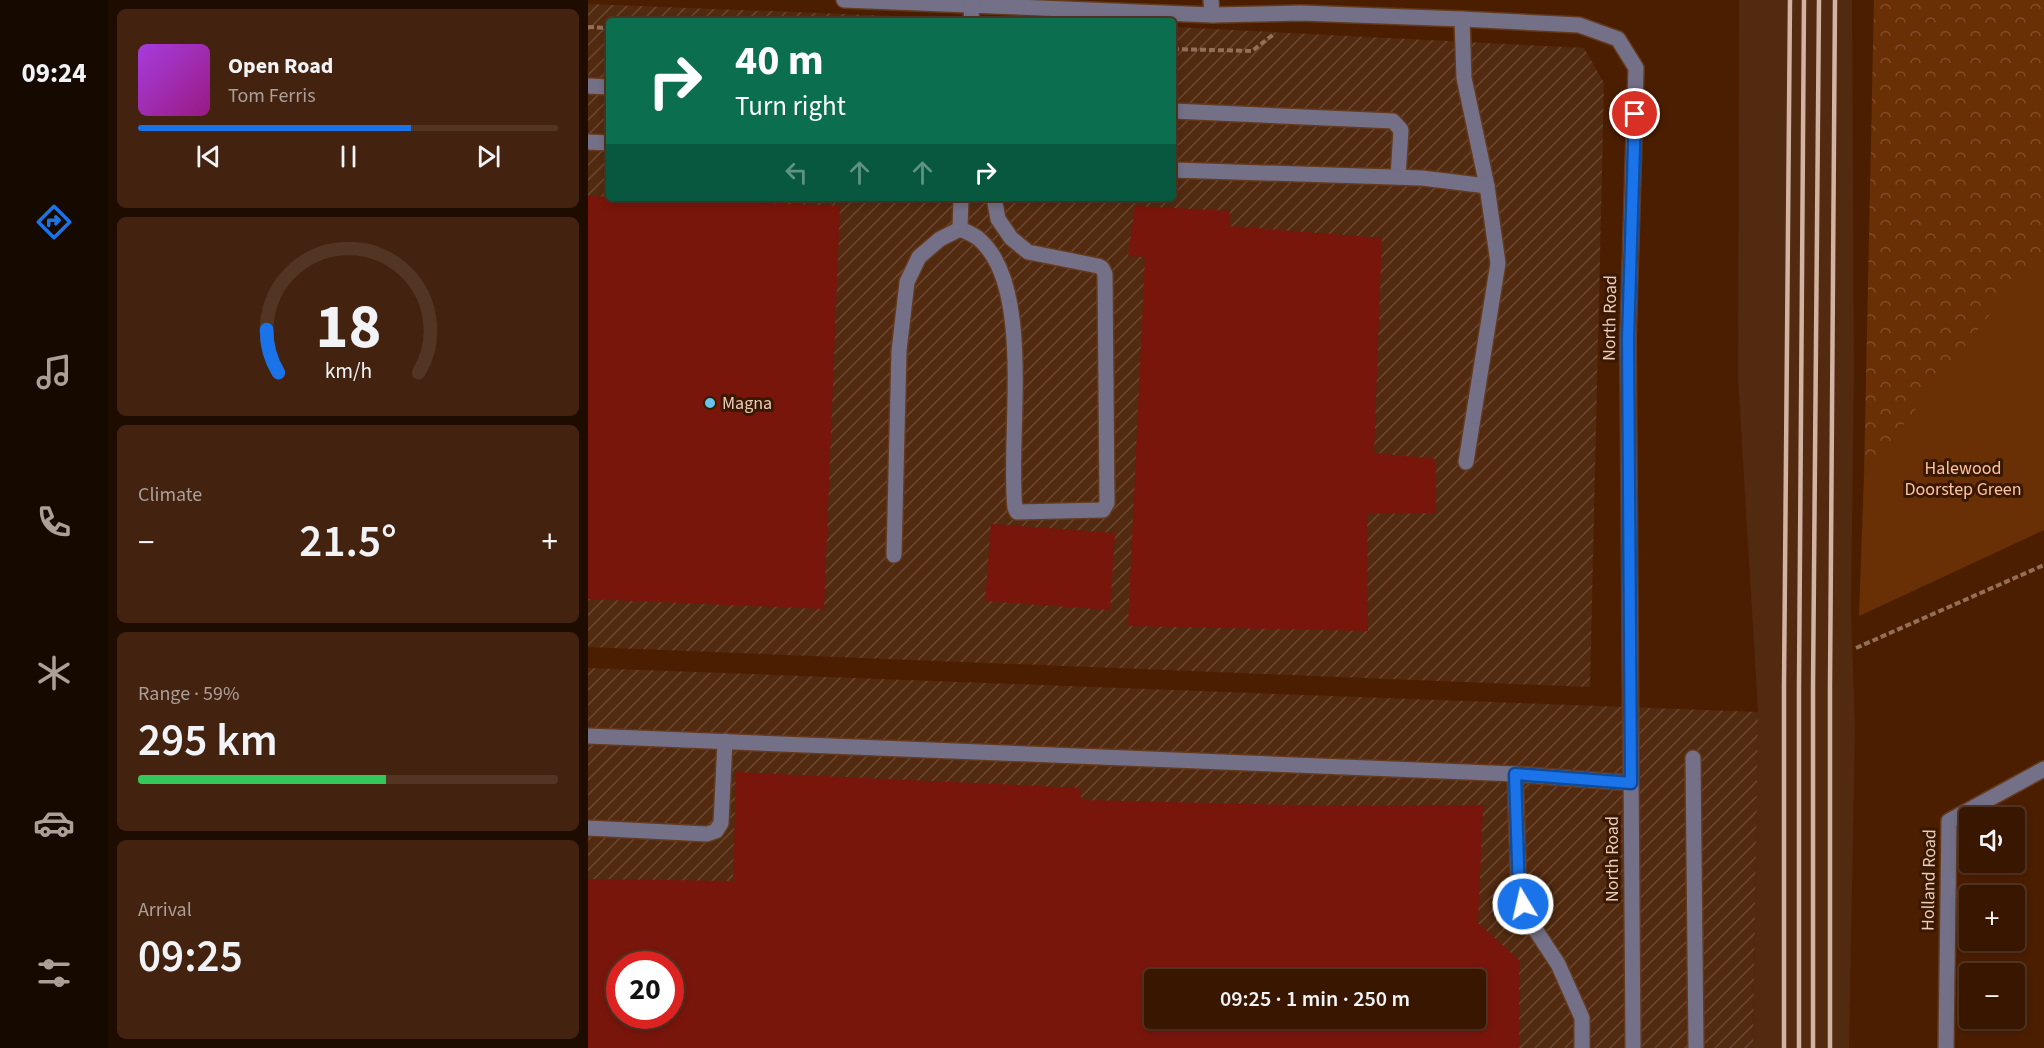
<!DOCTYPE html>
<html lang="en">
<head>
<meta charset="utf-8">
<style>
  :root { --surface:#381600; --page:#43230f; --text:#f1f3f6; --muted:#ab9f99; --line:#523522; --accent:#1a73e8 }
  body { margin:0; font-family:"Source Sans 3",sans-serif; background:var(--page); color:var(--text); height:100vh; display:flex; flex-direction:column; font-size:22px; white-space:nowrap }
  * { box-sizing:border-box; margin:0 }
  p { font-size:20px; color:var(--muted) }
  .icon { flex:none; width:33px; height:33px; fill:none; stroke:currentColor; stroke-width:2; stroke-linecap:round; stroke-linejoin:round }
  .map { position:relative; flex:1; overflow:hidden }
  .drawer { display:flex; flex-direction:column; gap:9px; padding:9px; background:#1f0c00; width:480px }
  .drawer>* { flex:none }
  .top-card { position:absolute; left:18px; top:18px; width:570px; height:183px; border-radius:6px; box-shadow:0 3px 9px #0003,0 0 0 2px var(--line); background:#0b6e4f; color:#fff; overflow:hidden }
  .controls { position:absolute; left:1371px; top:807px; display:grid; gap:12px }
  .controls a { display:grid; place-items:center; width:66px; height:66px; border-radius:6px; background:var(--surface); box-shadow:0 3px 9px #0003,0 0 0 2px var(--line); font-size:30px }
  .speed { position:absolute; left:18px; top:951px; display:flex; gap:12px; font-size:30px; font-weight:700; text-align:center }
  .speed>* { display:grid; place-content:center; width:78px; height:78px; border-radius:50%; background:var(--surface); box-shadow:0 3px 9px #0003,0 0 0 2px var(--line); line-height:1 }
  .speed .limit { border:9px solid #d22; background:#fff; color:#111 }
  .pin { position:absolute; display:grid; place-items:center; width:51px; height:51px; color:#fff; margin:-26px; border:3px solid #fff; border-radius:50%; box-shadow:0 2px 6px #0007 }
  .me { position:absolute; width:66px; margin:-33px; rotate:351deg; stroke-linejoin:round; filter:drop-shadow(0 0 4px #0008) }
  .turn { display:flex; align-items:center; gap:21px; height:126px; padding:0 30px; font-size:27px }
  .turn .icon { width:78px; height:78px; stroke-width:2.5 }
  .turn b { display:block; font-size:42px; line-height:51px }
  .lanes { display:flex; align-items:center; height:57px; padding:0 30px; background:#0003; justify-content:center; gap:30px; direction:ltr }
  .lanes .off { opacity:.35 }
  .big { font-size:45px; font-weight:600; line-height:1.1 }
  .drawer .tile { flex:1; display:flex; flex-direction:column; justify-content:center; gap:9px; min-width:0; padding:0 21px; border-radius:9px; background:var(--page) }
  .drawer .dial { align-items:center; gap:0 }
  .dial svg { height:156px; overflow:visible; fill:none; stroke:var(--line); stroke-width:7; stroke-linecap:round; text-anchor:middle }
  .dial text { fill:var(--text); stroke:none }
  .song { display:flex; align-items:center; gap:18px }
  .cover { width:72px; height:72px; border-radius:9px; background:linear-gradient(135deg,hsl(280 70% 55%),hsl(310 70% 35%)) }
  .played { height:6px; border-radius:3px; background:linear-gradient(90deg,var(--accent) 65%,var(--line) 65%) }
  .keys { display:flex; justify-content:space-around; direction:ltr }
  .heat { display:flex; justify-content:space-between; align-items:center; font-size:33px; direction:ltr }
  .charge { height:9px; border-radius:4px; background:linear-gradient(90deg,#34c759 59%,var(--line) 0) }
  .trip { position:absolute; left:556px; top:969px; width:342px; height:60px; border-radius:6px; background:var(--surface); box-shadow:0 3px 9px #0003,0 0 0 2px var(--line); font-weight:600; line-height:60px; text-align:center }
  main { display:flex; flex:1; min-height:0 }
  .menu { display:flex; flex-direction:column; width:108px; justify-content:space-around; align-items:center; background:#160900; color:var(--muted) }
  .menu .icon { width:42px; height:42px }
  .menu .active { color:var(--accent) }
  .menu b { font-size:27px; color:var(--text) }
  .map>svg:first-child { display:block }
  .built { fill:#522a10 }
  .industrial { fill:url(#industrial-furrows); fill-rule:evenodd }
  .forest { fill:url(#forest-crowns) }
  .park { fill:#693006 }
  .building { fill:#79160b; fill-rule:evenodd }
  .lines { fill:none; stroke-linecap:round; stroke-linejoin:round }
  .minor-casing { stroke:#643a1e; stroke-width:18 }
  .path { stroke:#946f57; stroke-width:4; stroke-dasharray:6 3; stroke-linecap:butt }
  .minor { stroke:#737087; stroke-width:15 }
  .rail { stroke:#d2b2a0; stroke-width:4.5 }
  .route-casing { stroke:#114b97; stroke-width:15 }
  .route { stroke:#1a73e8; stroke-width:10 }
  .poi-dot { fill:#67c4f0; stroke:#3a1802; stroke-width:2 }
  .labels { text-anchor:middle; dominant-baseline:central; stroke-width:6; stroke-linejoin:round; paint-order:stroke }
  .street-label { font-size:18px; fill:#eacdbd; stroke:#3a1802 }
  .poi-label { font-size:18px; fill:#eacdbd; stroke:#3a1802; text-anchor:start }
  .park-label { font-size:18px; fill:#fcc3a2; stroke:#3a1802 }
</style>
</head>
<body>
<main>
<nav class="menu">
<b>09:24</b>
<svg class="icon active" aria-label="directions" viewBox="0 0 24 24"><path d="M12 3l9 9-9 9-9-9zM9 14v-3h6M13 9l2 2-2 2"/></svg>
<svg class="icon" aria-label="music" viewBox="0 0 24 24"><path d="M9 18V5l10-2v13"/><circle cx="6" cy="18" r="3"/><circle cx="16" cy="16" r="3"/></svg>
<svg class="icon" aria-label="phone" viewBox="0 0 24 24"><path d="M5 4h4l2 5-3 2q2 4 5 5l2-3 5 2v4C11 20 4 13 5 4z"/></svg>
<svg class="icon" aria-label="climate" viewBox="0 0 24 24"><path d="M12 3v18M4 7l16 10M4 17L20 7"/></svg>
<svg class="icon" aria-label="car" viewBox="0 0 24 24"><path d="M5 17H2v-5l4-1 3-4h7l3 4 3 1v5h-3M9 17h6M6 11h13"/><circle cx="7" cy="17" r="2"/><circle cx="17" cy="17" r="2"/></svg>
<svg class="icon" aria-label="filters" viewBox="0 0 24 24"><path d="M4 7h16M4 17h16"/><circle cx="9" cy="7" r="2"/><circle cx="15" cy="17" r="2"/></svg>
</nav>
<section class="drawer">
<div class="tile">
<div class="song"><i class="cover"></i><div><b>Open Road</b><p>Tom Ferris</p></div></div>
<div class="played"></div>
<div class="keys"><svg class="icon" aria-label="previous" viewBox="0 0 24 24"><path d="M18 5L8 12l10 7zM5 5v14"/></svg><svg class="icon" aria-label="pause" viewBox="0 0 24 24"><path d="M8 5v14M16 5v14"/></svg><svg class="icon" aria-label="next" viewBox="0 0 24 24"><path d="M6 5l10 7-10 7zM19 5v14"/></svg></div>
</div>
<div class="tile dial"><svg viewBox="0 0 100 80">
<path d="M14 69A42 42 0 1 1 86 69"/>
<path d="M14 69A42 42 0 0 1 8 47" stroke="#1a73e8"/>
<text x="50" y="56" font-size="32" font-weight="700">18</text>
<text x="50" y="72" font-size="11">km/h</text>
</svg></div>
<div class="tile"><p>Climate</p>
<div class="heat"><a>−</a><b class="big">21.5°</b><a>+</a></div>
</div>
<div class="tile"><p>Range · 59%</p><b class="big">295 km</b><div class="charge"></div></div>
<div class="tile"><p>Arrival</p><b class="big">09:25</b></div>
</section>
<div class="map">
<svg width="1456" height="1048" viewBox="0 0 1456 1048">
  <defs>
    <pattern id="industrial-furrows" width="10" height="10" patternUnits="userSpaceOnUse" patternTransform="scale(1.5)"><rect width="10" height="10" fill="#522a10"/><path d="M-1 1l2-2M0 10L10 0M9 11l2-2" fill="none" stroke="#6b4831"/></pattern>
    <pattern id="forest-crowns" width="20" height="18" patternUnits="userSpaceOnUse" patternTransform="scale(1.5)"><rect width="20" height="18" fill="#693006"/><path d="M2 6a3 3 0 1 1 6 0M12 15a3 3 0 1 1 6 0" fill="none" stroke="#7f4d28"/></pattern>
  </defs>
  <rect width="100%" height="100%" fill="#4b1e00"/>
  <path class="built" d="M1151,0H1264L1266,369L1263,611L1267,731L1261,1048H1165L1170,712L1150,377Z"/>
  <g class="industrial">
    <path d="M0,4L432,21H21V198H585V27L996,48L1016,83L1002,687L0,647Z"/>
    <path d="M0,668L1170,712L1165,1048H0ZM32,964H82V1016H32ZM567,980H888V1018H567Z"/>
  </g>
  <path class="forest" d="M1286,0H1456V272L1276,475Z"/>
  <path class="park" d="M1456,258V530L1271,616L1276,475L1432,276Z"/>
  <g class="building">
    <path d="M0,196L252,206L236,609L0,599Z"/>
    <path d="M547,206L642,211L641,226L794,238L786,453L848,459V513L779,514L780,631L540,626L557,257L540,256Z"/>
    <path d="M403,524L527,533L522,610L397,601Z"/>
    <path d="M148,772L492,788L493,800L749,806L895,805L890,923L931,960V1048H0V879L145,881ZM32,964H82V1016H32ZM567,980H888V1018H567Z"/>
  </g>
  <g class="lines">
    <defs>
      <g id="minor">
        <path d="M256,0L624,15L623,0"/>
        <path d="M624,15L713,13L874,19L991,25L1030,39L1048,68L1040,339L1045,1048"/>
        <path d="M874,19L876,78L899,186L910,263L878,462"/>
        <path d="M383,21L384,5"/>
        <path d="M0,86L21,87"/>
        <path d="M585,111L805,121L813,130L810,177"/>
        <path d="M0,142L21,143"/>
        <path d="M585,170L834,178L899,186"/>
        <path d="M372,229C379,232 387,235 392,240C447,289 419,440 427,508L429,512L515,510L519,503L517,274L514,268L510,266L440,252L423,238L410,219L406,198"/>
        <path d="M372,229L373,198"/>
        <path d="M306,555L311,351L319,282L331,257L352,239L372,229"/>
        <path d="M0,736L927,774L1043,783"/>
        <path d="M1105,758L1108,1048"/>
        <path d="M927,774L931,892L939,917L970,964L994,1018V1048"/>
        <path d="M0,828L119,834L128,831L133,823L137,741"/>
        <path d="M1358,1048L1361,821L1456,769"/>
      </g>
    </defs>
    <use href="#minor" class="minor-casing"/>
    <g class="path">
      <path d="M0,27L21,28"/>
      <path d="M585,49L664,51L686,34"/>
      <path d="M1268,648L1456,565"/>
    </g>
    <use href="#minor" class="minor"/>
    <g class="rail">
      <path d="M1196,1048V686L1202,0"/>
      <path d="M1211,1048V687L1216,0"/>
      <path d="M1225,1048V687L1231,0"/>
      <path d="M1242,1048V687L1247,0"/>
    </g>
  </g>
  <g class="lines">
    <defs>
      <path id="route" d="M935,904L931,892L927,774L1043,783L1040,339L1047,114"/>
    </defs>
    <use href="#route" class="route-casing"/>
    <use href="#route" class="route"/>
  </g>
  <circle class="poi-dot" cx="122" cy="403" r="6"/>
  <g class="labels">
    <g class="street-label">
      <text transform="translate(1022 318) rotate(-89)">North Road</text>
      <text transform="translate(1024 859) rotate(-90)">North Road</text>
      <text transform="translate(1341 880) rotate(-89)">Holland Road</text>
    </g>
    <g class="poi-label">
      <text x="134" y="403">Magna</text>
    </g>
    <g class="park-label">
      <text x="1375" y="468">Halewood<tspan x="1375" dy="21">Doorstep Green</tspan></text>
    </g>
  </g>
</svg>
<div class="controls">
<a><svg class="icon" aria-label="sound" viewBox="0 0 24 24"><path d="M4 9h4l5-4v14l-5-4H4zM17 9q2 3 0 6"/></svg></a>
<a>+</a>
<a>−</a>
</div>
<div class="speed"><div class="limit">20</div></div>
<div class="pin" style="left:1047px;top:114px;background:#d93025"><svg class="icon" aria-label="arrive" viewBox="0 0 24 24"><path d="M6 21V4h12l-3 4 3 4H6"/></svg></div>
<svg class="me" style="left:935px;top:904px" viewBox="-20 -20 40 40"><circle r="17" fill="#1a73e8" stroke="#fff" stroke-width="3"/><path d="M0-11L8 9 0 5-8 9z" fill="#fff"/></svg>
<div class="trip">09:25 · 1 min · 250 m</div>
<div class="top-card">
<div class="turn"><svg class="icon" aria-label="right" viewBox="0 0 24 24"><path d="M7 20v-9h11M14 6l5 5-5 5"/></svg><div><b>40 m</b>Turn right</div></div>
<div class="lanes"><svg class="icon off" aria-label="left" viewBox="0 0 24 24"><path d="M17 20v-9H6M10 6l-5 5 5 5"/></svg><svg class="icon off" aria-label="ahead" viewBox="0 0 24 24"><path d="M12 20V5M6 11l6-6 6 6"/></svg><svg class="icon off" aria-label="ahead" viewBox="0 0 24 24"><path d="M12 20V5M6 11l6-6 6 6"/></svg><svg class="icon" aria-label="right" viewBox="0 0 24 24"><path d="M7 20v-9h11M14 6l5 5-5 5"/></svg></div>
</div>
</div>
</main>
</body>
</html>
